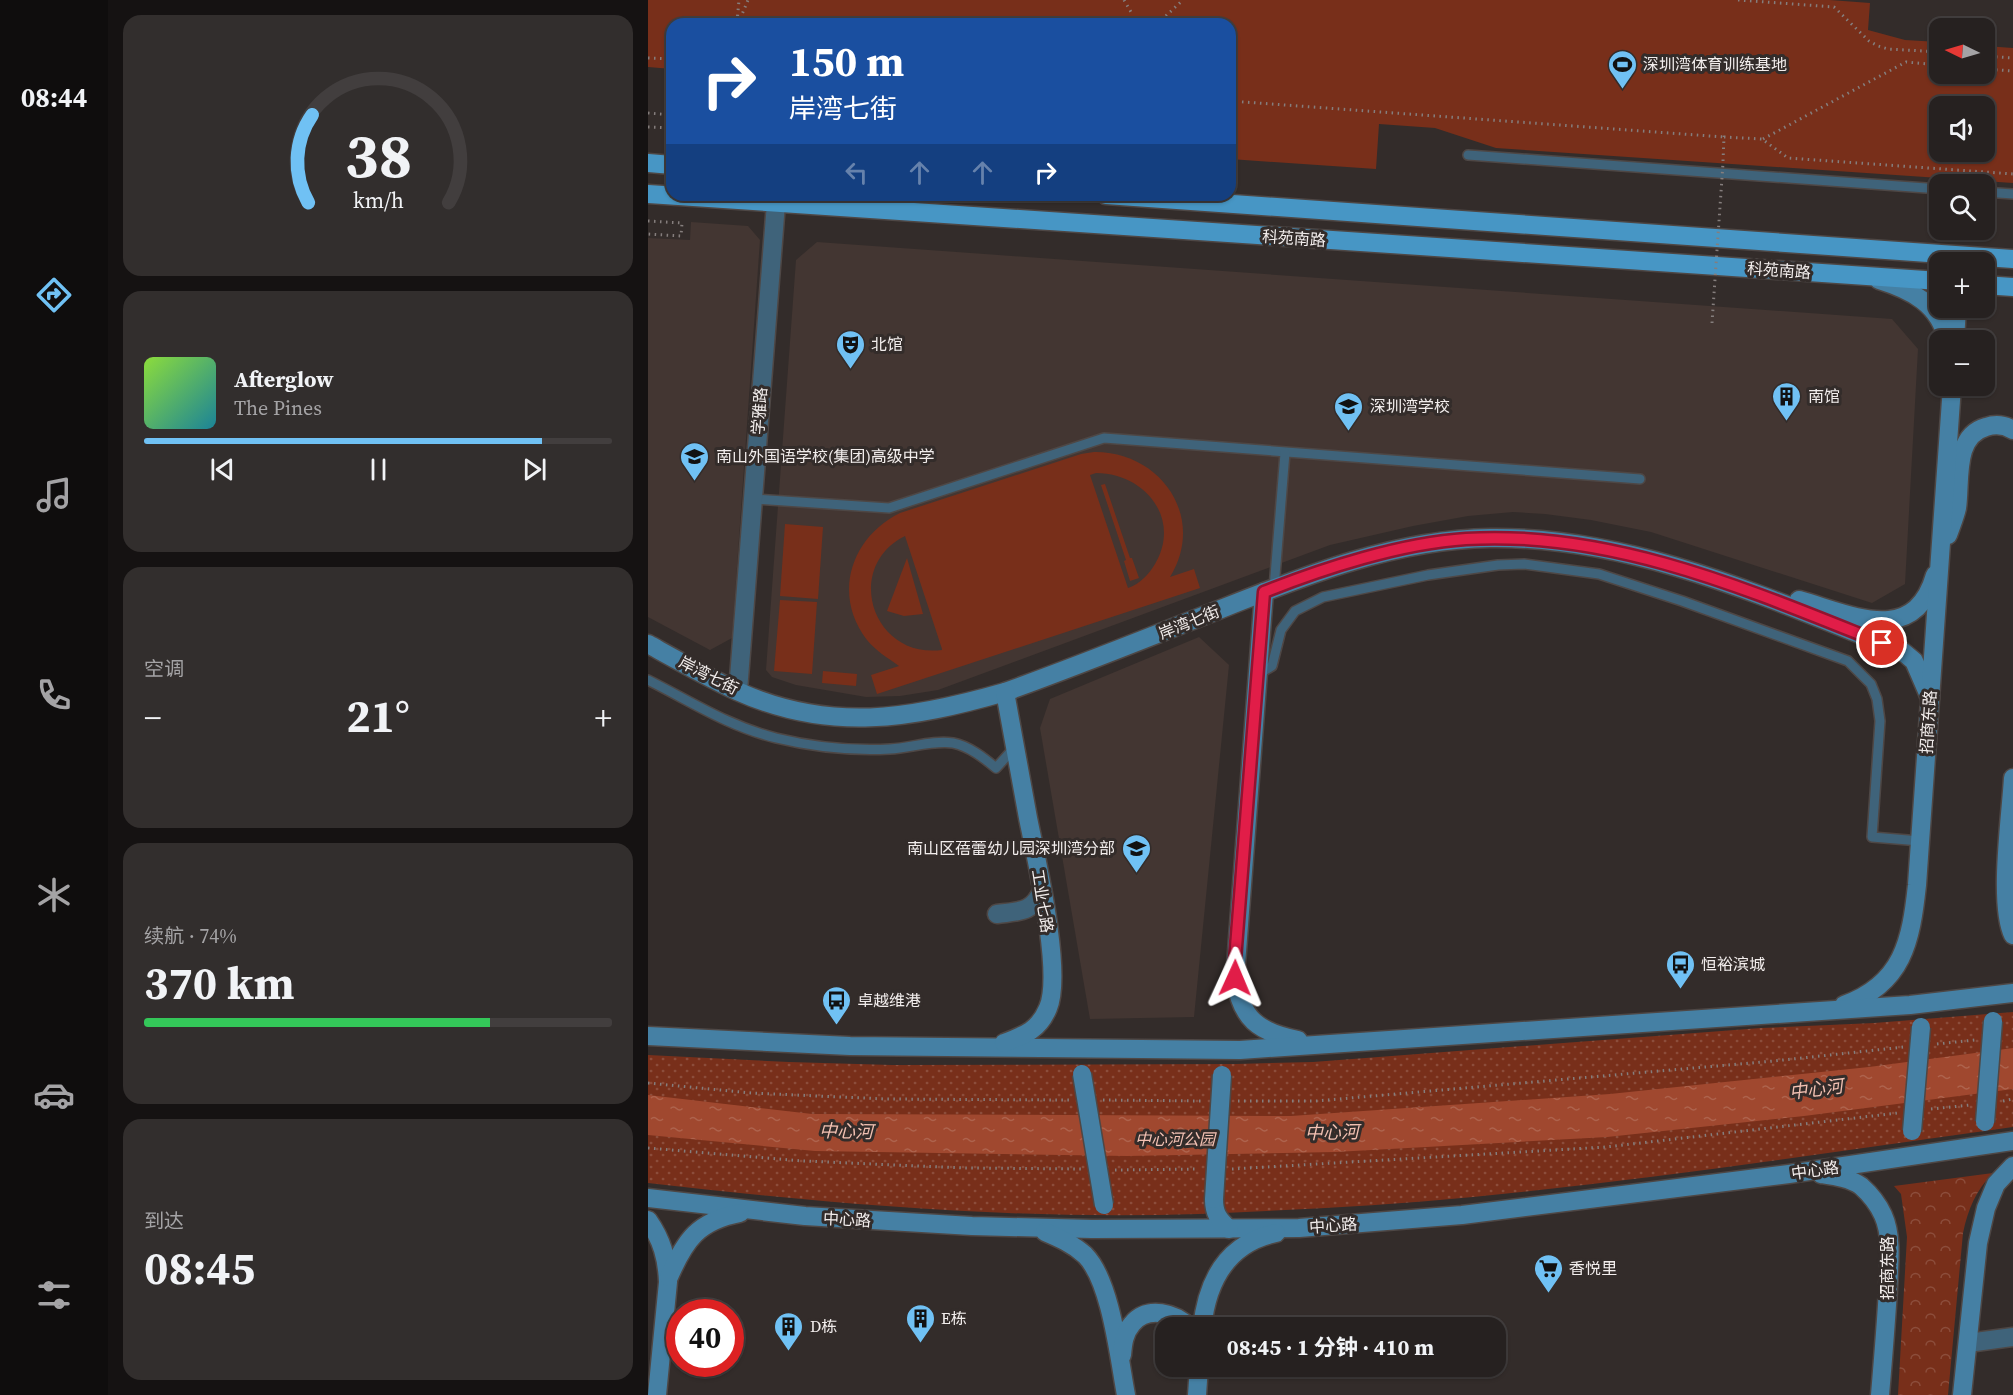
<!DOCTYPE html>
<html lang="zh">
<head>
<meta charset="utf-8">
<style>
  :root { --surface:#262120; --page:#322e2d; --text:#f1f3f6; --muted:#a4a3a5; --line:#423e3e; --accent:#70c1f4 }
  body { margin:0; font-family:"Source Serif 4","Noto Sans SC",serif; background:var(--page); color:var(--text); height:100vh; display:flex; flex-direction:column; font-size:22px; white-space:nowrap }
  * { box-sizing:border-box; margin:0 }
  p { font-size:20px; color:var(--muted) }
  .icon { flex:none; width:33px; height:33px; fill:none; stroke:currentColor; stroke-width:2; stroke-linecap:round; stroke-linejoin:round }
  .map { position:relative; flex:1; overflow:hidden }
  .details { display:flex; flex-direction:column; gap:15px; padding:15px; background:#151212; width:540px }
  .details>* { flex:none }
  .guide { position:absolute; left:18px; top:18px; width:570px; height:183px; border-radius:18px; box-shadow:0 2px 4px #0004,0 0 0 2px var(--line); background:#1a4fa0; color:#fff; overflow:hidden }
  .needle { width:39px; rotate:275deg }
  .fabs { position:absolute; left:1281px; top:18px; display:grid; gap:12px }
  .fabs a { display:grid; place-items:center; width:66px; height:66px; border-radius:12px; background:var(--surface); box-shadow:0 2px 4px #0004,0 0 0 2px var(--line); font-size:30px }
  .speed { position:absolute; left:18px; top:1299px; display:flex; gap:12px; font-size:30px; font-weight:700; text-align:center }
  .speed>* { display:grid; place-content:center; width:78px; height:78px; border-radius:50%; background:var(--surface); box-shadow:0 2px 4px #0004,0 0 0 2px var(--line); line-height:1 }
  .speed .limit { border:9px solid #d22; background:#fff; color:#111 }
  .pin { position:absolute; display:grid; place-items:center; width:51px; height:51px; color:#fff; margin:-26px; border:3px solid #fff; border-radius:50%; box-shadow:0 2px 6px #0007 }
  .me { position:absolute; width:66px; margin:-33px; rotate:1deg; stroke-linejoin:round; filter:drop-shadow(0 0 4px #0008) }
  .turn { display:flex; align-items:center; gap:21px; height:126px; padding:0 24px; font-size:27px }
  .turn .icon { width:78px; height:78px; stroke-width:2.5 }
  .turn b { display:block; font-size:42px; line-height:51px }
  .lanes { display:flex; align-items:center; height:57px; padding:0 24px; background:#0003; justify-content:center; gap:30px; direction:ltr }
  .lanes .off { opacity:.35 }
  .big { font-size:45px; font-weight:700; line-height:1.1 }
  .details .tile { flex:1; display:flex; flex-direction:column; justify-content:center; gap:9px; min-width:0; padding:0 21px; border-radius:18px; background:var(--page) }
  .details .dial { align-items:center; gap:0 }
  .dial svg { height:156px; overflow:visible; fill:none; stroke:var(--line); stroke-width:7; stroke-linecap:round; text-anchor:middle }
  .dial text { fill:var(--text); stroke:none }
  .song { display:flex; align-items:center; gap:18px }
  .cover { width:72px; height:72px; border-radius:9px; background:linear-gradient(135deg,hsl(90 70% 55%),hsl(190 70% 35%)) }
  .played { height:6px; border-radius:3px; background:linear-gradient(90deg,var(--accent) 85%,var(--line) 85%) }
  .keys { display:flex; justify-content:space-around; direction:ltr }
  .heat { display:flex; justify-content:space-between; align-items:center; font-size:33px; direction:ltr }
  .charge { height:9px; border-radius:4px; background:linear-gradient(90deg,#34c759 74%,var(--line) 0) }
  .trip { position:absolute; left:507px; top:1317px; width:351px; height:60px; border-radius:18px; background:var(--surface); box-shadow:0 2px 4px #0004,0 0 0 2px var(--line); font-weight:700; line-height:60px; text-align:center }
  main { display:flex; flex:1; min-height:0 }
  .dock { display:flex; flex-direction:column; width:108px; justify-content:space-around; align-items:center; background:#0f0d0d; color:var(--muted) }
  .dock .icon { width:42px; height:42px }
  .dock .on { color:var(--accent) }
  .dock b { font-size:27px; color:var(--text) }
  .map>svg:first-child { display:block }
  .built { fill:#433632 }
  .grass { fill:#782f1a; fill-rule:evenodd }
  .forest { fill:url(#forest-crowns) }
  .park { fill:url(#park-dots) }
  .water { fill:url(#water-ripples) }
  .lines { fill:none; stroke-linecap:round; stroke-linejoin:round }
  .lane-casing { stroke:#4e4745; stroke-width:12 }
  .street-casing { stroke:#4e4745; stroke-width:21 }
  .secondary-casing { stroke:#4e4745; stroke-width:21 }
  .primary-casing { stroke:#4e4745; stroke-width:21 }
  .path { stroke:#857e7d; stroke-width:3; stroke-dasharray:1.5 4.5; stroke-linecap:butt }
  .lane { stroke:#3f637a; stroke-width:9 }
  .street { stroke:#3f637a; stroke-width:18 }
  .secondary { stroke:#4580a4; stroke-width:18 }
  .primary { stroke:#4796c5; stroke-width:18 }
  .secondary-bridge-casing { stroke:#4e4745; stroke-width:21; stroke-linecap:butt }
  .path-bridge { stroke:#857e7d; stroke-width:3; stroke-dasharray:1.5 4.5; stroke-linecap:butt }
  .secondary-bridge { stroke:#4580a4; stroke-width:18 }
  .route-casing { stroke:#92132f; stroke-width:15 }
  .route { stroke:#e11d48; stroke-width:10 }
  .labels { text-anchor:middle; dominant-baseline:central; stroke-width:6; stroke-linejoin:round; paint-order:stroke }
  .poi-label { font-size:16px; fill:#f2edec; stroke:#332c2a; text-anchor:start }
  .street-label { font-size:16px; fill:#f2edec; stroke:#332c2a }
  .park-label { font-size:16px; font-style:italic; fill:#f3c1b3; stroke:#332c2a }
  .water-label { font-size:18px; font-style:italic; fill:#f3c1b2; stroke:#332c2a }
</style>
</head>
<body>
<main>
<nav class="dock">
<b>08:44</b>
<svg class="icon on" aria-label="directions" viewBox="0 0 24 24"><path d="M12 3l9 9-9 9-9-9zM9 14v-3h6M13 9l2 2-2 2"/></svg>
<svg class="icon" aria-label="music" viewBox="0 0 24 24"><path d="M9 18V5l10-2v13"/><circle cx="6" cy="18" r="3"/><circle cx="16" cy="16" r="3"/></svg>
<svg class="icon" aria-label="phone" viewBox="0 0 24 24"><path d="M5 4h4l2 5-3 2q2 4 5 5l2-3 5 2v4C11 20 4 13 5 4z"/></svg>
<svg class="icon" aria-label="climate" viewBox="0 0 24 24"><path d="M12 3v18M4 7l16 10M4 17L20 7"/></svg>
<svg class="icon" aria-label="car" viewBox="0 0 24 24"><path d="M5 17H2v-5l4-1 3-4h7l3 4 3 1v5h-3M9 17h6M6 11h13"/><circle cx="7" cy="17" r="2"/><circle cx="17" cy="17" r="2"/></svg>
<svg class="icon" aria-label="filters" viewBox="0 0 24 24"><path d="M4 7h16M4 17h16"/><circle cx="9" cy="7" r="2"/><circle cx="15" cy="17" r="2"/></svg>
</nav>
<section class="details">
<div class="tile dial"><svg viewBox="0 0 100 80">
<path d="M14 69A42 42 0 1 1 86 69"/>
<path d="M14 69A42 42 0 0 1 16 24" stroke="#70c1f4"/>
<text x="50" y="56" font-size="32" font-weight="700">38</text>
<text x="50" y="72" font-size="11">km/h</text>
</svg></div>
<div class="tile">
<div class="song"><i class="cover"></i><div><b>Afterglow</b><p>The Pines</p></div></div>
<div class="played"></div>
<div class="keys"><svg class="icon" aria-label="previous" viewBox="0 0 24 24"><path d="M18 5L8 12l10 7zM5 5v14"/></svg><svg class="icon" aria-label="pause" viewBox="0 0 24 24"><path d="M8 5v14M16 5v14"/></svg><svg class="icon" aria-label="next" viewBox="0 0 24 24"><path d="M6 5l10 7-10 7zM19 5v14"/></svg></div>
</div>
<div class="tile"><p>空调</p>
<div class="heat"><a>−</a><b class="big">21°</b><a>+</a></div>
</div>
<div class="tile"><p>续航 · 74%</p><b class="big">370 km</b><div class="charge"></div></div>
<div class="tile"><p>到达</p><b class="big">08:45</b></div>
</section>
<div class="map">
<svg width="1365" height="1395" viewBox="0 0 1365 1395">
  <defs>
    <pattern id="forest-crowns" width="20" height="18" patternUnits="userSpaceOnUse" patternTransform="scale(1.5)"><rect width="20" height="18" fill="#782f1a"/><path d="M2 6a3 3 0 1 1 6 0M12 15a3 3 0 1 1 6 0" fill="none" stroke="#8c4d3b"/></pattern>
    <pattern id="park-dots" width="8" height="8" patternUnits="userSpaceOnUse" patternTransform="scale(1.5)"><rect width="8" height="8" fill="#782f1a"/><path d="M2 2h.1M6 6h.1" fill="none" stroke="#8c4d3b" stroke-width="1.8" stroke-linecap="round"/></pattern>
    <pattern id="water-ripples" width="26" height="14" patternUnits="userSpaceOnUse" patternTransform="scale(1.5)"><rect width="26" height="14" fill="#a0482f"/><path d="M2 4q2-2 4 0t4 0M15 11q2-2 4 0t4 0" fill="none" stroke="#ae634d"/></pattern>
  </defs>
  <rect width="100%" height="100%" fill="#332c2a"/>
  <g class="built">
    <path d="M43,222L100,226L112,240L84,638L62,650L0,617V238L42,240Z"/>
    <path d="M169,242L1244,319L1270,349L1257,584L1224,603L1003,532L943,520L897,514L865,512L820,516L765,526L682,545L290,690L252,696L218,697L148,685L124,677L118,670L148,260Z"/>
    <path d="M551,637L581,665L546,1017L442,1019L392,728L402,699Z"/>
  </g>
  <g class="grass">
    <path d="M0,0H1182L1222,3L1220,30L1257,40L1291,42L1292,74H1336L1337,46L1365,48V183L848,148L787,128L731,124L728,169L582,159V24H24V69L0,67ZM1336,106V152H1292V106Z"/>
    <path d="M446,452C512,451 559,517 522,577L546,569L552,588L229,694L223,675L251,666C240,658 228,651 219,640C184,595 203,537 252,513L433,454ZM448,473C496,473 534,518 507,564C501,574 492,584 480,588L442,475ZM257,536L294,649V650C224,659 195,567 257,536Z"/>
    <path d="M457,484L482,558H484L491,578L482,581L476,561L478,560L453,485Z"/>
    <path d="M137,524L175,527L170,599L132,596Z"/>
    <path d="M259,558L275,614L256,616L239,611Z"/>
    <path d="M132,600L169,602L164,674L126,671Z"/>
    <path d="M175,671L209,674L208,686L174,683Z"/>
  </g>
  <path class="forest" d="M1345,1173C1328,1190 1320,1209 1315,1233L1300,1395H1250L1259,1237L1253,1194L1246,1186Z"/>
  <path class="park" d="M1365,1012V1127C1185,1152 1006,1179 825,1197C734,1206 642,1210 550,1214C366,1220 182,1204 0,1183V1055L141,1062L244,1065L588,1064L665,1062L1113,1028L1226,1023Z"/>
  <path class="water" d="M1365,1048V1089L1156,1116L959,1137L687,1152L479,1156L167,1151L0,1135V1095L164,1114L643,1116L962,1094L1221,1067Z"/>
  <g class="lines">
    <defs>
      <g id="lane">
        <path d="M820,155L1292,189"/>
        <path d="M1336,192L1365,194"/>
        <path d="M105,499L241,508L456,438L992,479"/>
        <path d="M626,588L637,453"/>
        <path d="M609,675L624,666L633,630L647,611L675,597L780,575L850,565L876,564L951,574L1034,601L1200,661L1223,684L1229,699L1232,721L1224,837L1272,841"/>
        <path d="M0,680C44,702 80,726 128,738C165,747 204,751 242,749C262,748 285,740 305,743C321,746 336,758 348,768L367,747"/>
      </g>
      <g id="street">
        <path d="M90,691L128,203"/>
        <path d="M349,914C371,911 384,913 394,891"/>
        <path d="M1320,1343L1365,1337"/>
      </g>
      <g id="secondary">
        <path d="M1231,280C1263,290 1292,304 1299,340"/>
        <path d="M1307,340L1309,308"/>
        <path d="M1300,535C1303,526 1307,517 1309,508C1313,482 1305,436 1338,427C1347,424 1357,425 1365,430"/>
        <path d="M616,592L587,978C593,1019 610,1032 650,1040"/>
        <path d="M1151,600C1202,614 1266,648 1287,575"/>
        <path d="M0,644C29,660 59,677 89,691C182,733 263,719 357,692C430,666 501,637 573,609C658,575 749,539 842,538C986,536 1122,599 1254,651L1266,661L1282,698"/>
        <path d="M1365,778C1363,814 1350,904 1365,935"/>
        <path d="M1196,1005C1255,984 1263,941 1269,885L1304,386"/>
        <path d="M0,1036L202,1046L592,1050L1262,1005L1365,993"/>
        <path d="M356,1043C377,1035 391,1030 400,1008C415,973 388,858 380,818C372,776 365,734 357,692"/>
        <path d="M1173,1174C1186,1176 1202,1178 1213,1186C1222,1194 1230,1204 1235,1215C1245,1237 1241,1266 1240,1289C1238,1324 1235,1360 1232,1395"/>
        <path d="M0,1198L157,1216L324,1226L444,1229L651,1228L814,1215L1141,1174L1365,1141"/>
        <path d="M566,1199C566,1213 570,1219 581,1229"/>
        <path d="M0,1220C14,1240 19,1258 20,1282L9,1395"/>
        <path d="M397,1232C411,1238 425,1244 437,1255C463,1281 471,1358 478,1395"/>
        <path d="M21,1277C37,1240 50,1221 92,1213"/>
        <path d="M554,1328C559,1281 579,1243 628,1233"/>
        <path d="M474,1355C475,1344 476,1333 484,1324C499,1305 528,1313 542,1328"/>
        <path d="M549,1395L551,1366"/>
        <path d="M1314,1395L1330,1243L1338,1208L1348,1184L1365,1166"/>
      </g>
      <g id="primary">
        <path d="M0,163L24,165"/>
        <path d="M0,194L1292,281"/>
        <path d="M458,195L1365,259"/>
        <path d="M1336,285L1365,287"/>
      </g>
    </defs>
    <use href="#lane" class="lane-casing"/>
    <use href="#street" class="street-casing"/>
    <use href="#secondary" class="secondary-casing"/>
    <use href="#primary" class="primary-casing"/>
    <g class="path">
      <path d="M476,0L483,12L484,24"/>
      <path d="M1090,0L1186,7L1221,41L1230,46L1240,49L1292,52"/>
      <path d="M89,22L91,0"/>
      <path d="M90,24L100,0"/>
      <path d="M509,24L535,0"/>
      <path d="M1336,56L1365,58"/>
      <path d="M0,58L24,59"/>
      <path d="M1336,69L1365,71"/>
      <path d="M582,101L1076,137"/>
      <path d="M0,113L24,115"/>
      <path d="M0,127L24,128"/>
      <path d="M1115,139L1258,62L1292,65"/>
      <path d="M1075,161L1076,137L1114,139L1140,158L1365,174"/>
      <path d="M0,221L34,223L33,236L0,234"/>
      <path d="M1289,1044L1327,1040"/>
      <path d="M0,1083L103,1093L237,1099L421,1100"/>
      <path d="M455,1100L556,1101"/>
      <path d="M590,1101H668L1126,1061L1256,1047"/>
      <path d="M1355,1101L1365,1099"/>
      <path d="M1283,1109L1322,1105"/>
      <path d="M0,1148L155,1161L317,1168L434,1169"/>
      <path d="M584,1169L958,1147L1250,1113"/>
      <path d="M467,1170L551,1169"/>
    </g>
    <use href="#lane" class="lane"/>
    <use href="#street" class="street"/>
    <use href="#secondary" class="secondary"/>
    <use href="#primary" class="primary"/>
    <defs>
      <g id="secondary-bridge">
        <path d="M434,1074L456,1205"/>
        <path d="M1337,1122L1345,1021"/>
        <path d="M1264,1131L1273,1027"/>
        <path d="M566,1199L574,1075"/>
      </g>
    </defs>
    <use href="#secondary-bridge" class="secondary-bridge-casing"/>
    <path class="path-bridge" d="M1064,323L1075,163"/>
    <use href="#secondary-bridge" class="secondary-bridge"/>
  </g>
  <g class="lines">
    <defs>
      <path id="route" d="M587,978V960L616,592C676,568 754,543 818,539C964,530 1101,590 1234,643"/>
    </defs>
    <use href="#route" class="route-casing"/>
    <use href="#route" class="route"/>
  </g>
  <defs>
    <symbol id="stadium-pin" viewBox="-11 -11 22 30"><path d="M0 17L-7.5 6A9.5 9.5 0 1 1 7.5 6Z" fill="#70c1f4" stroke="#332c2a"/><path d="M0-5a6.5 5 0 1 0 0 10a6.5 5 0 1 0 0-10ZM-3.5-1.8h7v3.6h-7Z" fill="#111"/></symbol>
    <symbol id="theatre-pin" viewBox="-11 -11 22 30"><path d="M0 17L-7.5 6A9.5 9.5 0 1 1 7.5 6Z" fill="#70c1f4" stroke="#332c2a"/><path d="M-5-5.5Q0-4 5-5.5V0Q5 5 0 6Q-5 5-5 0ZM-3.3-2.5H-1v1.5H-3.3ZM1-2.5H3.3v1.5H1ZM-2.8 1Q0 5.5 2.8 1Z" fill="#111"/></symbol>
    <symbol id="building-pin" viewBox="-11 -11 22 30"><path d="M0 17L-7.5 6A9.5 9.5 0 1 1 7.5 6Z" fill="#70c1f4" stroke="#332c2a"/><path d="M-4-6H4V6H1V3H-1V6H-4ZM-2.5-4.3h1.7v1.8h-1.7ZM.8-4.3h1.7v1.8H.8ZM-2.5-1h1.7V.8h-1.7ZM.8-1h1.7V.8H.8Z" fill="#111"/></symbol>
    <symbol id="school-pin" viewBox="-11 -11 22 30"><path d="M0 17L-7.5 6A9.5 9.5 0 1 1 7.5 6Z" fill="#70c1f4" stroke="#332c2a"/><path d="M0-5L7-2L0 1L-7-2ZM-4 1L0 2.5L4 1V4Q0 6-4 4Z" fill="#111"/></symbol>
    <symbol id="bus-pin" viewBox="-11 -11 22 30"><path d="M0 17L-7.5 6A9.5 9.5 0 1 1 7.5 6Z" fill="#70c1f4" stroke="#332c2a"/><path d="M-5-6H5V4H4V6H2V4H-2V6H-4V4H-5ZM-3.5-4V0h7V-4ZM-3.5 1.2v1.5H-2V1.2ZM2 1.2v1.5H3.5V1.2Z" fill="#111"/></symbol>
    <symbol id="supermarket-pin" viewBox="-11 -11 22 30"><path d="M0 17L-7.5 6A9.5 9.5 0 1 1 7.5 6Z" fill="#70c1f4" stroke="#332c2a"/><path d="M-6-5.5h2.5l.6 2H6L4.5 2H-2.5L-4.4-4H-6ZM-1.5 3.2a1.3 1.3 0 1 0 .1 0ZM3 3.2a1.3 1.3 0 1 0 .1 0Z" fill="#111"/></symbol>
  </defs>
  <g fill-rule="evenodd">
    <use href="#stadium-pin" x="958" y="48" width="33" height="45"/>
    <use href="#theatre-pin" x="186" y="328" width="33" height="45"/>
    <use href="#building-pin" x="1122" y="380" width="33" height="45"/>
    <use href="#school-pin" x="684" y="390" width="33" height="45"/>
    <use href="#school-pin" x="30" y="440" width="33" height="45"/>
    <use href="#school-pin" x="472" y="832" width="33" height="45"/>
    <use href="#bus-pin" x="1016" y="948" width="33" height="45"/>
    <use href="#bus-pin" x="172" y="984" width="33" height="45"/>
    <use href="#supermarket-pin" x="884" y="1252" width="33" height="45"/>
    <use href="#building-pin" x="256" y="1302" width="33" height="45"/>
    <use href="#building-pin" x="124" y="1310" width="33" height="45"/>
  </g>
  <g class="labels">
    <g class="poi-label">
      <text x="995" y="64">深圳湾体育训练基地</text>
      <text x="223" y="344">北馆</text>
      <text x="1160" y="396">南馆</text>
      <text x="722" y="406">深圳湾学校</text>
      <text x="68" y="456">南山外国语学校(集团)高级中学</text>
      <text x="467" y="848" text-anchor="end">南山区蓓蕾幼儿园深圳湾分部</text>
      <text x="1053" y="964">恒裕滨城</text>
      <text x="209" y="1000">卓越维港</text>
      <text x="921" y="1268">香悦里</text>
      <text x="293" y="1318">E栋</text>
      <text x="162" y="1326">D栋</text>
    </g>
    <g class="street-label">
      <text transform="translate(646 238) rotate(4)">科苑南路</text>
      <text transform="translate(1131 270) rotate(4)">科苑南路</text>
      <text transform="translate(111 411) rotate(-86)">学雅路</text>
      <text transform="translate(541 622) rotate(-22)">岸湾七街</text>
      <text transform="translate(61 675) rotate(27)">岸湾七街</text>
      <text transform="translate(1280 722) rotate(-86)">招商东路</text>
      <text transform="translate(395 901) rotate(81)">工业七路</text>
      <text transform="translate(1167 1170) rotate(-8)">中心路</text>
      <text transform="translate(199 1219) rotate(3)">中心路</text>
      <text transform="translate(685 1225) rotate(-4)">中心路</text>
      <text transform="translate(1239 1268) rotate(-90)">招商东路</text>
    </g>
    <g class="park-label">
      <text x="527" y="1139">中心河公园</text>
    </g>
    <g class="water-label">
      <text transform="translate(1168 1089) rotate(-7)">中心河</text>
      <text transform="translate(198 1131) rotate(1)">中心河</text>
      <text transform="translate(684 1132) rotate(-1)">中心河</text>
    </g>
  </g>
</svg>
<div class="fabs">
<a><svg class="needle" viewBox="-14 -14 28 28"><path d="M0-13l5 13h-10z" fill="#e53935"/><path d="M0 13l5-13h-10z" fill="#a4a3a5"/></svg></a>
<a><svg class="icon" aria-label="sound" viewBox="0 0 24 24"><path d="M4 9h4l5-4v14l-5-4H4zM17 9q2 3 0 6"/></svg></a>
<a><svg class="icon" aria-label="search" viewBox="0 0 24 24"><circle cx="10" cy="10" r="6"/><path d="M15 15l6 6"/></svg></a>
<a>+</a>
<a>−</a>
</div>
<div class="speed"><div class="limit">40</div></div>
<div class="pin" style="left:1234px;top:643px;background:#d93025"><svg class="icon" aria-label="arrive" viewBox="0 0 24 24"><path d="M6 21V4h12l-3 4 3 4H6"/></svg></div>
<svg class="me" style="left:587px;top:978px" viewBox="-20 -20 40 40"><path d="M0-17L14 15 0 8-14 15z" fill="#e11d48" stroke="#fff" stroke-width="4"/></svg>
<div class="trip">08:45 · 1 分钟 · 410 m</div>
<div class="guide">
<div class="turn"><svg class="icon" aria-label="right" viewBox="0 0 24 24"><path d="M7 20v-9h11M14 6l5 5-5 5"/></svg><div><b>150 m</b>岸湾七街</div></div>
<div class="lanes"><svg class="icon off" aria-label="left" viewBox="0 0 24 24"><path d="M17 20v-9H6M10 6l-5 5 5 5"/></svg><svg class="icon off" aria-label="ahead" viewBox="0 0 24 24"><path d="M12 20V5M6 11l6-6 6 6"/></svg><svg class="icon off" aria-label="ahead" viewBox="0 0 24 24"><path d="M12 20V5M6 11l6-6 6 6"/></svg><svg class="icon" aria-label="right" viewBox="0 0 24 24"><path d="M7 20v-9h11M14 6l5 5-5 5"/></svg></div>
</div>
</div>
</main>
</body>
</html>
